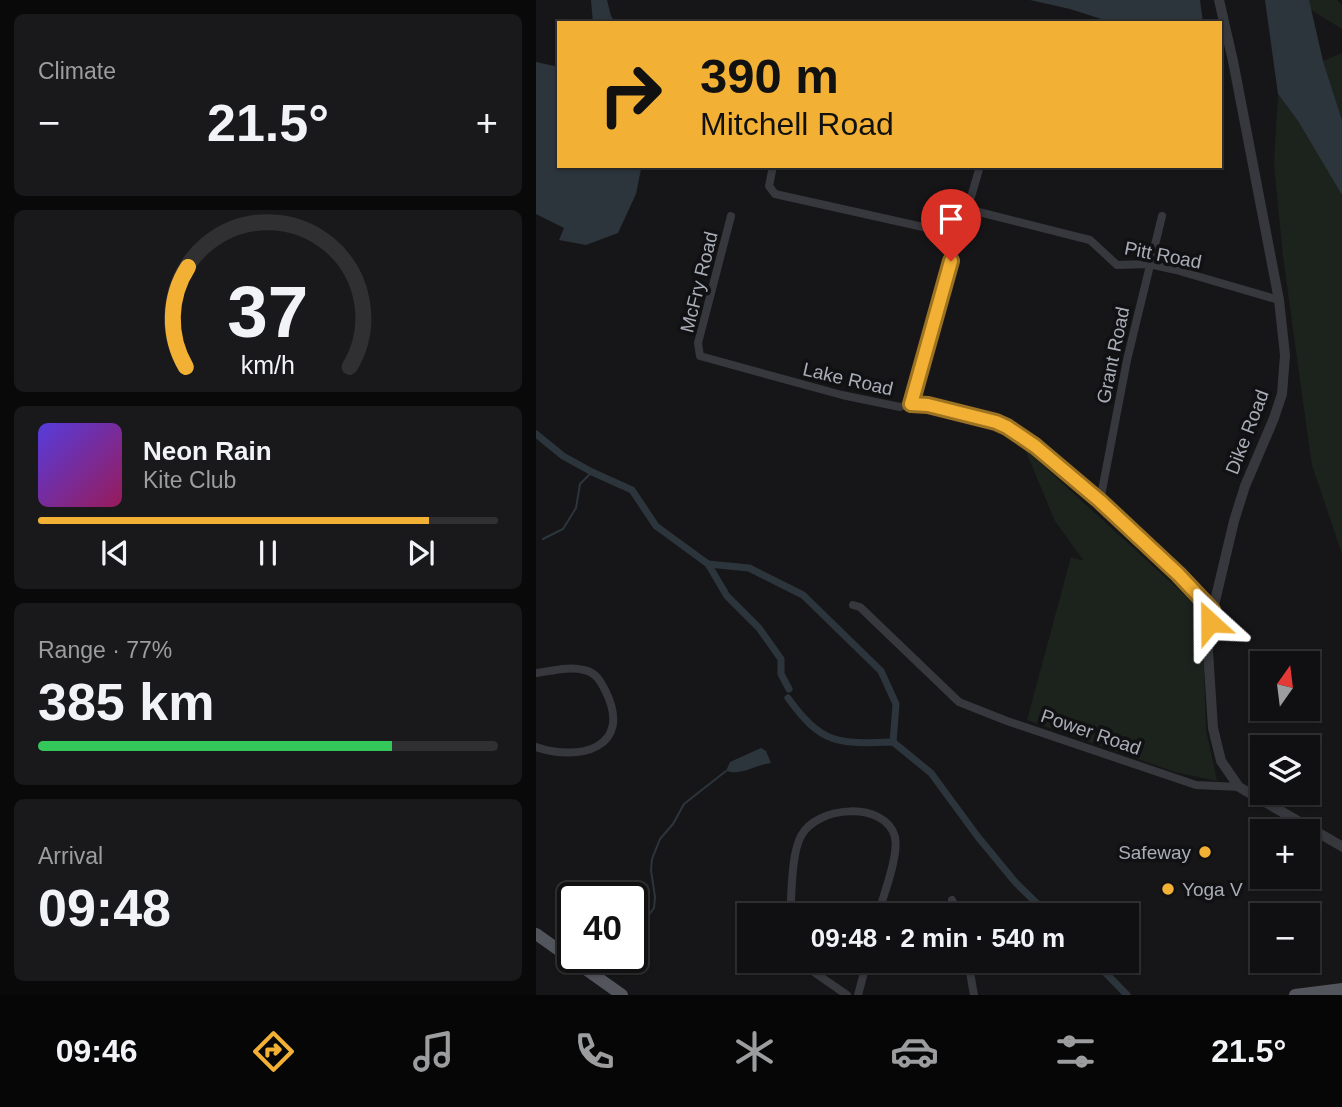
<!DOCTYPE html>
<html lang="en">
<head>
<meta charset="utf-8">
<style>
  :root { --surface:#101012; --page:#19191b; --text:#f1f3f6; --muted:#9c9d9f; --line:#303032; --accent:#f2b134 }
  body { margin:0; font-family:Helvetica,sans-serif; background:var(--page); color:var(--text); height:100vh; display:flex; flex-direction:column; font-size:26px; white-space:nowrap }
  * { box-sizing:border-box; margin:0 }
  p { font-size:23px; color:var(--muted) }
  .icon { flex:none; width:38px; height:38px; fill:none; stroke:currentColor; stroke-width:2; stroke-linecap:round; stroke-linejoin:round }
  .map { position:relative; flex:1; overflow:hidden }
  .panel { display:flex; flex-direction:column; gap:14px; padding:14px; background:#09090a; width:536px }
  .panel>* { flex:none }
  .top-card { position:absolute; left:21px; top:21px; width:665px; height:147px; border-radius:0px; box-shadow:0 2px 5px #0004,0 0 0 2px var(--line); background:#f2b134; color:#111; overflow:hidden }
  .needle { width:46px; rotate:14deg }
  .tools { position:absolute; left:714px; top:651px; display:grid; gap:14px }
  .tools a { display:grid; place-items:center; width:70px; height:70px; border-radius:0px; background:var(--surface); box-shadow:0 2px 5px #0004,0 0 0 2px var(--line); font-size:35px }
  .speed { position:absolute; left:21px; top:882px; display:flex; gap:14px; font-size:35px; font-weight:700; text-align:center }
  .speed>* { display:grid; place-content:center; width:91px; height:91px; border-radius:50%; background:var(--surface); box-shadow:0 2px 5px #0004,0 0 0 2px var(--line); line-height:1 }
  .speed .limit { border:4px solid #111; border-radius:10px; background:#fff; color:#111 }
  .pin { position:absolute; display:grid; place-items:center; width:60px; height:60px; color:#fff; margin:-72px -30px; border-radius:50% 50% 50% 0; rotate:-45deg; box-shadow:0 0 7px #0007 }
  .pin .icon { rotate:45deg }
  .me { position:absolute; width:77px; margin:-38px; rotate:336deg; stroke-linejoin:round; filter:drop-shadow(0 0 5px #0008) }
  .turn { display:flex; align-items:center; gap:24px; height:147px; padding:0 28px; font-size:32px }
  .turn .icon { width:91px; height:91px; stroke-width:2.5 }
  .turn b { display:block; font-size:49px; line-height:60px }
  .big { font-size:52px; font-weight:700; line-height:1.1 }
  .panel .tile { flex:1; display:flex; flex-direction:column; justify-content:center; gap:10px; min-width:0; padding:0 24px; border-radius:10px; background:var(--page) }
  .panel .dial { align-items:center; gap:0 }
  .dial svg { height:182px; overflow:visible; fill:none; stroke:var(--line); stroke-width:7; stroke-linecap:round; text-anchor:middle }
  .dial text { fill:var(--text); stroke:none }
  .song { display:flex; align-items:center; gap:21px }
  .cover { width:84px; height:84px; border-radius:10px; background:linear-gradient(135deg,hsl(250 70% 55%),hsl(330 70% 35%)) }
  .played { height:7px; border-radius:4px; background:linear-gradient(90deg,var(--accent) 85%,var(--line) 85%) }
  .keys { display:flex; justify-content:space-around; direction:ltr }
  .heat { display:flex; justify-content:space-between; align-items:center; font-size:38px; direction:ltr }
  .charge { height:10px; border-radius:5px; background:linear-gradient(90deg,#34c759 77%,var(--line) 0) }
  .trip { position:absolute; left:201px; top:903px; width:402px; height:70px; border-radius:0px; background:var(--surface); box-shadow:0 2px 5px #0004,0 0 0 2px var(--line); font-weight:700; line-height:70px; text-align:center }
  .menu { display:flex; height:112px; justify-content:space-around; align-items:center; background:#060607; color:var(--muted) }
  .menu .icon { width:49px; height:49px }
  .menu .active { color:var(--accent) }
  .menu b { font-size:32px; color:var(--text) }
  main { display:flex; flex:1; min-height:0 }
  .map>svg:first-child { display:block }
  .green { fill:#1c231d }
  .water { fill:#2c353c }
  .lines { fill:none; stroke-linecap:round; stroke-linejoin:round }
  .stream { stroke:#2c353c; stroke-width:2 }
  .canal { stroke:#2c353c; stroke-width:7 }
  .minor { stroke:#37383d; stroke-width:8 }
  .tertiary { stroke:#37383d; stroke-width:10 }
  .primary { stroke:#53555c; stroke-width:12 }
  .route-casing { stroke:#9d7322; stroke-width:18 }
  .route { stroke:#f2b134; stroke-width:12 }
  .poi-dot { fill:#f2b134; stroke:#111113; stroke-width:2.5 }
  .labels { text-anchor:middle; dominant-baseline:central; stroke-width:7; stroke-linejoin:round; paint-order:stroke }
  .street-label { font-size:19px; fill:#a8adb8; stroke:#111113 }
  .poi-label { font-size:19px; fill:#a8adb8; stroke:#111113; text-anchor:end }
</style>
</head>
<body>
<main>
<section class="panel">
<div class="tile"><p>Climate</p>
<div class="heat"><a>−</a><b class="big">21.5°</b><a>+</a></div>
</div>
<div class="tile dial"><svg viewBox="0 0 100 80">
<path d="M14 69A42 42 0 1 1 86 69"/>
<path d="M14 69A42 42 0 0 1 15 25" stroke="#f2b134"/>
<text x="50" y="56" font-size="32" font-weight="700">37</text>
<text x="50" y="72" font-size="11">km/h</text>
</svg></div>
<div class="tile">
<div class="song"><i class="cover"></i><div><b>Neon Rain</b><p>Kite Club</p></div></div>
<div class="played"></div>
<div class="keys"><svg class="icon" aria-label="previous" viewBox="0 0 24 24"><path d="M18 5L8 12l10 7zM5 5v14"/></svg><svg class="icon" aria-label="pause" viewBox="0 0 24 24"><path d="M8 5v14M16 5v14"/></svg><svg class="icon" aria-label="next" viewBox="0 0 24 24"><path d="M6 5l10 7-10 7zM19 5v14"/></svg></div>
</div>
<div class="tile"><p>Range · 77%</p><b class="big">385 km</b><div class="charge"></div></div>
<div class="tile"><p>Arrival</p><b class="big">09:48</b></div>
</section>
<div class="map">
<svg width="807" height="995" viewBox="0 0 807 995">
  <rect width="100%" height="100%" fill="#161618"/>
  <g class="green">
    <path d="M773,0H801L806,5V29L774,9Z"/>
    <path d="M806,53V120L787,61Z"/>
    <path d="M742,94L762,121L806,195V554L776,465L769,416L747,256L738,164Z"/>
    <path d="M489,449L666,611L670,730L681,781L639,772L491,720L535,557L548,561L519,521Z"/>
  </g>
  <g class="water">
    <path d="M55,0H71L75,16L80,23H57Z"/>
    <path d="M494,0H664L667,23H578L534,9Z"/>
    <path d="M729,0H773L787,61L806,120V195L762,121L742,94Z"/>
    <path d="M0,62L23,67V166H96L105,169L100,194L82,233L50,245L23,240L28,228L0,214Z"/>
    <path d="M225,748L230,751L235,763C218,765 207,776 190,771L194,762Z"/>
  </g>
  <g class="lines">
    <g class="stream">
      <path d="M7,539L27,529L40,508L44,484L56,472"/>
      <path d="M96,937L118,908L119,897L115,870L116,859L124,839L137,824L148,804L190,771"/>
      <path d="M75,962L79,957"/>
    </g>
    <g class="canal">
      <path d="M0,434L27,456L56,472L96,490L120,526L172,564L213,568L267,595L345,671L360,704L357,742"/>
      <path d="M172,564L191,596L223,628L245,659V674L253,689"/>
      <path d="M252,698C286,745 302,744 357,742L395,773L442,837L480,883L513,915"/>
      <path d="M558,961L591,995"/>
    </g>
    <g class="minor">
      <path d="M237,166L233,186L239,194L423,235"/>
      <path d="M431,209L554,240L581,265L613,264L640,270L743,300"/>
      <path d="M195,216L162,343L164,356L306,395L364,407L375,404L392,405L460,422L471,427L499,446L564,501L642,574L676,610"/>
      <path d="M375,404L444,166"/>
      <path d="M564,501L591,360L626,216"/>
      <path d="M317,605L324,607L423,702L471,721L660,785L703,787"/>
      <path d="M0,673C15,671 34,666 48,670C60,672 65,682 70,692C97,748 43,762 0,747"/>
      <path d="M416,900L422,915"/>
      <path d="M254,915C256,893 255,855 265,836C280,806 349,800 359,837C363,856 347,896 342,915"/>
      <path d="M262,961L311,995"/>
      <path d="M432,961L438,995"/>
      <path d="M208,970L235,961"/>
      <path d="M322,995L331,961"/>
    </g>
    <path class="tertiary" d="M683,0L697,61L743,300L749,355L746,394L738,418L709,486L698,521L674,622L672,651L677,728L685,761L703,787L807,847"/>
    <g class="primary">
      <path d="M0,934L86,995"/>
      <path d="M759,995L807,989"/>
    </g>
  </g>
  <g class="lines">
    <defs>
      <path id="route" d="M415,261L375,404L392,405L460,422L471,427L499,446L564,501L642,574L676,610L674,622"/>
    </defs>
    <use href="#route" class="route-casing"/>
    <use href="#route" class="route"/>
  </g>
  <g class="poi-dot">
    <circle cx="669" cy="852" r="7"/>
    <circle cx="632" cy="889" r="7"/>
  </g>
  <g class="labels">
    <g class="street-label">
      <text transform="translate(627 255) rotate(11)">Pitt Road</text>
      <text transform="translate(163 282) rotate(-76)">McFry Road</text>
      <text transform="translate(577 355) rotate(-78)">Grant Road</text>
      <text transform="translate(312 379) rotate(13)">Lake Road</text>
      <text transform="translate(711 432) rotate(-69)">Dike Road</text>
      <text transform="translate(555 732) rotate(19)">Power Road</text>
    </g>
    <g class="poi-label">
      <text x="655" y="852">Safeway</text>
      <text x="646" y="889" text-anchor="start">Yoga V</text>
    </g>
  </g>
</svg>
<div class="tools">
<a><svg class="needle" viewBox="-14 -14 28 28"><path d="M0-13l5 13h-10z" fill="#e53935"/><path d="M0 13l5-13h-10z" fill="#9c9d9f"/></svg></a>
<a><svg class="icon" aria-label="layers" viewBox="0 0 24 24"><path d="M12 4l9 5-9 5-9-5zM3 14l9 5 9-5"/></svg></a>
<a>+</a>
<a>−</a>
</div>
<div class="speed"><div class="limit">40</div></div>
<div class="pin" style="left:415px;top:261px;background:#d93025"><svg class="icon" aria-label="arrive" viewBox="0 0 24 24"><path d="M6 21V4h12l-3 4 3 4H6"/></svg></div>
<svg class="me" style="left:674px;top:622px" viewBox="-20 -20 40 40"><path d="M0-17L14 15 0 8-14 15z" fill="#f2b134" stroke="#fff" stroke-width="4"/></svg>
<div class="trip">09:48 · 2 min · 540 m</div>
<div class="top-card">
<div class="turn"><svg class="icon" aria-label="right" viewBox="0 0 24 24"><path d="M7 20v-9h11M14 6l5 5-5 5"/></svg><div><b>390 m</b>Mitchell Road</div></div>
</div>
</div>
</main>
<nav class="menu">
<b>09:46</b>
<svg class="icon active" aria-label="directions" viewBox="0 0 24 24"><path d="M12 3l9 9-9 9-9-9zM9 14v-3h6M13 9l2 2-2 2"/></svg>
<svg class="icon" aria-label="music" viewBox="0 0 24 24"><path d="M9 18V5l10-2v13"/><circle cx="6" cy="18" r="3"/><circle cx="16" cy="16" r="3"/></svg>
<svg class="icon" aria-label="phone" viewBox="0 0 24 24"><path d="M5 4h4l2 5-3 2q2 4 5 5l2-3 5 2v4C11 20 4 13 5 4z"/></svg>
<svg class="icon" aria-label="climate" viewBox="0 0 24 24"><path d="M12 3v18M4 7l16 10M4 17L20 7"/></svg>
<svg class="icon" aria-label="car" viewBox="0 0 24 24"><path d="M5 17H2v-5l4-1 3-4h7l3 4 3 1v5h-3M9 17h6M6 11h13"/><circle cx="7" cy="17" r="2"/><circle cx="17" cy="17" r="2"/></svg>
<svg class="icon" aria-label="filters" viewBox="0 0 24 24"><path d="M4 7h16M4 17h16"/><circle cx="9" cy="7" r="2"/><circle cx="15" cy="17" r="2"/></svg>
<b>21.5°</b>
</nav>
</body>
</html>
